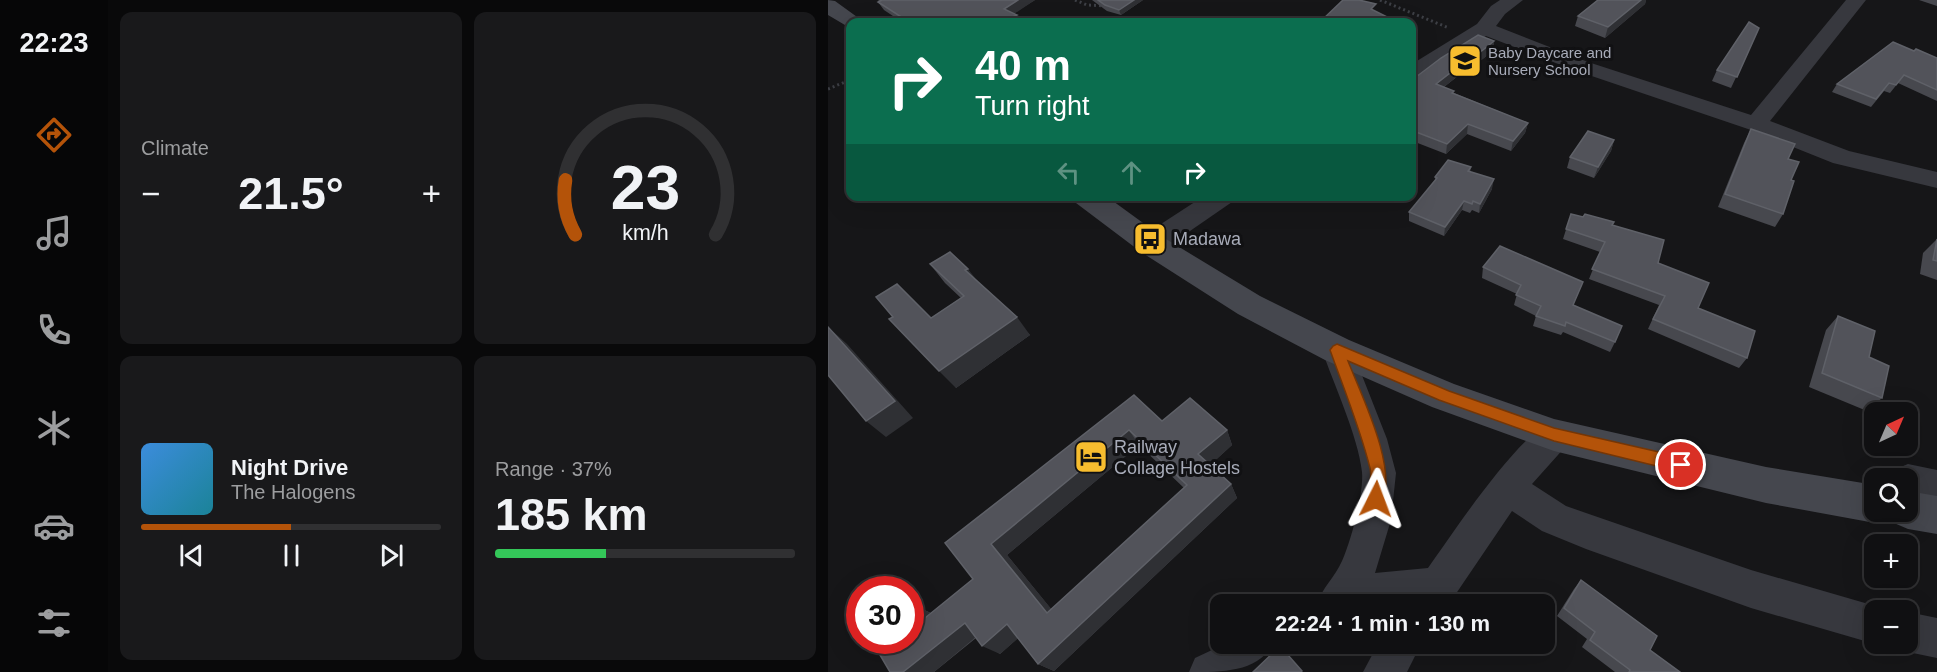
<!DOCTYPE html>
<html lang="en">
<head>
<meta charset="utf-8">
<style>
  :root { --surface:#101012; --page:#19191b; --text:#f1f3f6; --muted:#9c9d9f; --line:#303032; --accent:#b45309 }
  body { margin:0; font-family:Arial,sans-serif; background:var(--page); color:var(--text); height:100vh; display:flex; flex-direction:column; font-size:22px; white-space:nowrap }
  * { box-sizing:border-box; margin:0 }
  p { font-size:20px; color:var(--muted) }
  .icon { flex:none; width:33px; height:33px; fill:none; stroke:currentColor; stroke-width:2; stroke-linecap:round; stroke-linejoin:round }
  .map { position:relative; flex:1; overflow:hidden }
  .details { display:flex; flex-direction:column; gap:12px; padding:12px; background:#09090a; width:720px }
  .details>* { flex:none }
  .guide { position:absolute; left:18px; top:18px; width:570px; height:183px; border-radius:12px; box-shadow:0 6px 24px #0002,0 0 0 2px var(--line); background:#0b6e4f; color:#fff; overflow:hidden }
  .needle { width:39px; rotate:44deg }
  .controls { position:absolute; left:1036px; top:402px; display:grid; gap:12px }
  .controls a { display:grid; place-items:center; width:54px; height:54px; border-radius:12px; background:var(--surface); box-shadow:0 6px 24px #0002,0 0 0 2px var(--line); font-size:30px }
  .speed { position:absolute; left:18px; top:576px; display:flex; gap:12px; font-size:30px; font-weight:700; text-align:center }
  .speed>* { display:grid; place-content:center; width:78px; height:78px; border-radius:50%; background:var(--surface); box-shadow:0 6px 24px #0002,0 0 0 2px var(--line); line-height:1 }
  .speed .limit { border:9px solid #d22; background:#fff; color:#111 }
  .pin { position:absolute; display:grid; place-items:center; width:51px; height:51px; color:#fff; margin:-26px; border:3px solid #fff; border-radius:50%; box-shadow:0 2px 6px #0007 }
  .me { position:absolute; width:66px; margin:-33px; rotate:3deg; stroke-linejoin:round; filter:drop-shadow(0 0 4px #0008) }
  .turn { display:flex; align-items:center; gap:21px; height:126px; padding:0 30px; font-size:27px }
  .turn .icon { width:78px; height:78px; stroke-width:2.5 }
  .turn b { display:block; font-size:42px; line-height:51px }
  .lanes { display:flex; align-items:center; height:57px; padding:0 30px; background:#0003; justify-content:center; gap:30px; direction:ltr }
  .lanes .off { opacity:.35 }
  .big { font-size:45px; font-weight:600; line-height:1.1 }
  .details .widget { flex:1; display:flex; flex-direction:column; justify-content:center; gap:9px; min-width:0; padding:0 21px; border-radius:12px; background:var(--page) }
  .details .dial { align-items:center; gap:0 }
  .dial svg { height:156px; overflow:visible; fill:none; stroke:var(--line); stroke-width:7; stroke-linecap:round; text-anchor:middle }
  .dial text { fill:var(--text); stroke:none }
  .song { display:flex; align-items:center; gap:18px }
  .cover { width:72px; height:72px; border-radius:9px; background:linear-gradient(135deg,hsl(210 70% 55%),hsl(190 70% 35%)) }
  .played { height:6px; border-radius:3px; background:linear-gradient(90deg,var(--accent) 50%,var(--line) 50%) }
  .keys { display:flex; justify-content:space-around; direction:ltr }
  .heat { display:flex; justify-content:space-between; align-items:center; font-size:33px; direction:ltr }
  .charge { height:9px; border-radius:4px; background:linear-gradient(90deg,#34c759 37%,var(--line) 0) }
  .details .tiles { flex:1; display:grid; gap:12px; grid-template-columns:repeat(2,1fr) }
  .trip { position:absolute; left:382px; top:594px; width:345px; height:60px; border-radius:12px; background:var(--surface); box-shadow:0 6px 24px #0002,0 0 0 2px var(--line); font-weight:600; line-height:60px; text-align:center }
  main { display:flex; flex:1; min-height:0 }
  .dock { display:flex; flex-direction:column; width:108px; justify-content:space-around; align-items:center; background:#060607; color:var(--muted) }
  .dock .icon { width:42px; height:42px }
  .dock .active { color:var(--accent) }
  .dock b { font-size:27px; color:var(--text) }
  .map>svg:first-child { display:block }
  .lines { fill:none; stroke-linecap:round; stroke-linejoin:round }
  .path { stroke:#3d3f45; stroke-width:3; stroke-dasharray:2 3; stroke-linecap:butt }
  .street { fill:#37383e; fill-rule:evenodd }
  .secondary { fill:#45474e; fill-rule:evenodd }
  .wall { fill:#47484e; fill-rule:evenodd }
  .shaded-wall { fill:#2f3034 }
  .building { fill:#52535a; stroke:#5f6168; stroke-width:1.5; fill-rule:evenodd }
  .route { fill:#b45309; stroke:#753606; stroke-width:1.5 }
  .labels { text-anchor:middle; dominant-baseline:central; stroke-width:6; stroke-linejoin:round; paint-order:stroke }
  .far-poi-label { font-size:15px; fill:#a8acb9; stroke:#111113; text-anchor:start }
  .poi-label { font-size:18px; fill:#a8acb9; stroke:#111113; text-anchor:start }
</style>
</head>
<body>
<main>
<nav class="dock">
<b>22:23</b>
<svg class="icon active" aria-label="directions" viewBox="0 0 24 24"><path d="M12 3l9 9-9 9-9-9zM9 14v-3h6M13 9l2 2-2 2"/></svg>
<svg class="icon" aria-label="music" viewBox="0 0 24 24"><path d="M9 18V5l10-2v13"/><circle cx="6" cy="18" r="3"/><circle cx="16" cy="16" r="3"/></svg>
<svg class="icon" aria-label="phone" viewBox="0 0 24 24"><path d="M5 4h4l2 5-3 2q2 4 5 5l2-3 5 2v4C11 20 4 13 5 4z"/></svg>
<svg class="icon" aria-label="climate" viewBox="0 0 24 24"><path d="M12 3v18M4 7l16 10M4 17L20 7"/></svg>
<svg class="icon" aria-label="car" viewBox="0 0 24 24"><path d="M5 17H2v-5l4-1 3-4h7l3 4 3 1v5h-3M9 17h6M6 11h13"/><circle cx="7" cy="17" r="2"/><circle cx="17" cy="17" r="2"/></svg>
<svg class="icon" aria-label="filters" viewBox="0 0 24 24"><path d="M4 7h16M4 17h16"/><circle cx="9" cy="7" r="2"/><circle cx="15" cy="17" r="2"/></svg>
</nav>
<section class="details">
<div class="tiles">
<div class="widget"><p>Climate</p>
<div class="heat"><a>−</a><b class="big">21.5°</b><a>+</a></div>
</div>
<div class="widget dial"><svg viewBox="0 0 100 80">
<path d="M14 69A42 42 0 1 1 86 69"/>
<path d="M14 69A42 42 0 0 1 9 41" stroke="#b45309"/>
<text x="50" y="56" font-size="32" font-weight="700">23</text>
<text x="50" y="72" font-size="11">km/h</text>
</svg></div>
<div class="widget">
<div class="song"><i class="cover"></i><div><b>Night Drive</b><p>The Halogens</p></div></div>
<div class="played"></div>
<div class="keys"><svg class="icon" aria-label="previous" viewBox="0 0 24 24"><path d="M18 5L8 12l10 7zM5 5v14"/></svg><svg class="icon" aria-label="pause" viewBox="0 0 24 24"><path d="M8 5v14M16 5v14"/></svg><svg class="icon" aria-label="next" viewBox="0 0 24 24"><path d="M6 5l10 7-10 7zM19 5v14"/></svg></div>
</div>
<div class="widget"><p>Range · 37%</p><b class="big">185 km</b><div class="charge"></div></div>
</div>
</section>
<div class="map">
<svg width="1109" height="672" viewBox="0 0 1109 672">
  <rect width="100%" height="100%" fill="#161618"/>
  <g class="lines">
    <g class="path">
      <path d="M247,0L259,5L279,6"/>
      <path d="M552,0L621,28"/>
      <path d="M0,89L22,80"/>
    </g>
    <g class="street">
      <path d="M672,0H695L677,14L668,26L760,62L923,115L1018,0H1038L942,121L1021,151L1109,172V188L1005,163L920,129L746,70L658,36L592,78L584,79V64L649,24L663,6Z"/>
      <path d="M376,196H407L404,202L333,251L323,254L313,251L310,244L313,237Z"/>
      <path d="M509,337L520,341L524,350L559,439L568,473L563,520L547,573L600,568C625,533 690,434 726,420L738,424L743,435L738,446L704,484L738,506L758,513L923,570L1061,610H1047V644L923,608L758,549L714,531L684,511L621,604H489C494,588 507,577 514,561C523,541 536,493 534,472C530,436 506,385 494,350L498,341Z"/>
      <path d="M1080,464L1109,470V502L1080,496V478H1063L1068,469Z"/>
      <path d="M1080,612L1109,618V658L1080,652L1066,646L1065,644H1080Z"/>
      <path d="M393,644H445C429,672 396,672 361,672L367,658L384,650Z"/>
      <path d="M550,644H593L579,672H535Z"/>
    </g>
    <g class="secondary">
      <path d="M0,0L7,1L36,22H22V28L0,15Z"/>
      <path d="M244,196H278L333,236L432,296L521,340L626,384L726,419L938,467L1047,485V512H1080V491L1109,496V534L1080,529L1066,523L1062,514L1061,517L1047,523L938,503L726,451L604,407L497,360L410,314L313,252L248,203Z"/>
    </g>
  </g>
  <g class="wall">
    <path d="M50,0H207L186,13L189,15L193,22H74L56,10L50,2L51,1Z"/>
    <path d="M264,0H315L293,15L279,11Z"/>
    <path d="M770,0H818L817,4L777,38L747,26L750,16Z"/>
    <path d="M1091,0H1109V6Z"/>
    <path d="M931,28L903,88L884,81L889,70Z"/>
    <path d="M650,35L666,41L665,51L643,68L636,65L635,72L616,87L626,93L700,123L697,133L683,151L639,134L618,154L587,142L584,146V80Z"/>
    <path d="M1086,51L1109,58V101L1070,83L1062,93L1056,91L1043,107L1004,92L1009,84Z"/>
    <path d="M923,129L960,159L963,180L955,214L947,227L890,207L916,143Z"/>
    <path d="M786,140L783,151L766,178L739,168L742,157Z"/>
    <path d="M643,167L642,172L664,189L651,213L644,210L642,213L634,210L616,236L581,221V212L607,181V177Z"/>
    <path d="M743,214L784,225L830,263L870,308L919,358L911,368L820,329L831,305L761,279L772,252L735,239Z"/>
    <path d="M1109,239V280L1092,274L1095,253Z"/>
    <path d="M102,264L150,282L202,335L128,388L103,318L133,298L117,283Z"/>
    <path d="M655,267L746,305L787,342L782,352L735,332L733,335L705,326L708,316L686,305L689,294L654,278Z"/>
    <path d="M1010,316L1041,357L1054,398L1039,411L981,387L998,330Z"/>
    <path d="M306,395L334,421L399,430L404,445L382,465L403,484L409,498L226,671L210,664L190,638L172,654L148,638L106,672H62L90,607L103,613L145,579ZM311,445L356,488L223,609L179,555Z"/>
    <path d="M753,580L822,650L852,672H787L754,647L759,639L729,616L746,589Z"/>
  </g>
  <g class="shaded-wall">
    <path d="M190,0H207L180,18L176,9Z"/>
    <path d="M306,0H315L293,15L291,10Z"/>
    <path d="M813,0H818L817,4L777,38L780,27Z"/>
    <path d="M189,15L193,22L184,17Z"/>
    <path d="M666,41L665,51L643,68L645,58Z"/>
    <path d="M636,62L635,72L608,93V84Z"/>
    <path d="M700,123L697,133L683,151L685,141Z"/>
    <path d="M640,124L639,134L618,154L619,144Z"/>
    <path d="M588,132L587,142L584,146V137Z"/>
    <path d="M786,140L783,151L766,178L770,167Z"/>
    <path d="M666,179L664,189L651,213L652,204Z"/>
    <path d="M636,201L634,210L616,236L617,227Z"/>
    <path d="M140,269L154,287L137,270Z"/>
    <path d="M189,317L202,335L128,388L111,371Z"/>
    <path d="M0,327L19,344L85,418L58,437L38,421Z"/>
    <path d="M301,430L311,445L179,555L234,622L219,613L163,544Z"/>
    <path d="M399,430L404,445L378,469L370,454Z"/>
    <path d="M403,484L409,498L226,671L210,664Z"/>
    <path d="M90,607L111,617L97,618Z"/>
    <path d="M137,623L155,631L106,672H75Z"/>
    <path d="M179,624L196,633L172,654L154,646Z"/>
  </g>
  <g class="building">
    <path d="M54,0H190L176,9L189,15L184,17L193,22H81L50,2Z"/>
    <path d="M270,0H306L291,10L277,5Z"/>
    <path d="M515,0H531L548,4L543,9L569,22H492Z"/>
    <path d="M770,0H813L780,27L750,16Z"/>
    <path d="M921,22L931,28L909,77L889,70Z"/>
    <path d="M650,35L666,41L645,58L628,51L636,62L608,84L626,91L624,93L700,123L685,141L640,124L619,144L588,132L584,137V80L613,58Z"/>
    <path d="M1065,42L1086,51L1088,49L1109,58V90L1076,75L1068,85L1061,83L1048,99L1009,84Z"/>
    <path d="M923,129L967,144L960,159L971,162L963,180L966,181L955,214L897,194Z"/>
    <path d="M760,131L786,140L770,167L742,157Z"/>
    <path d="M620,160L643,167L640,171L666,179L652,204L645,201L644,204L636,201L617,227L581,212L609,178L607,177Z"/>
    <path d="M743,214L755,217L757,214L786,222L784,225L836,240L830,263L881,283L870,308L927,331L919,358L825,319L837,296L764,269L777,242L738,229Z"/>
    <path d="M1109,239V261L1105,260Z"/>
    <path d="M672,246L755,282L745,305L794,326L787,342L738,322L737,326L708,316L713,306L688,295L693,285L655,267Z"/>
    <path d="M122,252L140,269L137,270L189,317L111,371L61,319L65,317L48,297L69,284L103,318L136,296L102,264Z"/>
    <path d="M1010,316L1047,331L1041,357L1061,366L1054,398L994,373Z"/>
    <path d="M0,327L67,401L38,421L0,375Z"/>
    <path d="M306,395L334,421L362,398L399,430L370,454L403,484L210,664L179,624L154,646L137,623L75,672H62L45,643L48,640H82V613L90,607L97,618L145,579L117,543ZM301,430L359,485L219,613L163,544Z"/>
    <path d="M753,580L829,636L822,650L852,672H801L802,670L762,640L767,632L736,608Z"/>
    <path d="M452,646L474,671L473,672H425Z"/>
  </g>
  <path class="route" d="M509,344L621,391L726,428L853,457L859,459L861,465L859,470L853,472L726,441L611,400L520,361C534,397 570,468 554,505L548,507L543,505C538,493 545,480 542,468C532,428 516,389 502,350L505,346Z"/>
  <defs>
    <symbol id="school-square" viewBox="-11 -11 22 22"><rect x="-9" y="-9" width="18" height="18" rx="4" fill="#f7bd2f" stroke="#111113"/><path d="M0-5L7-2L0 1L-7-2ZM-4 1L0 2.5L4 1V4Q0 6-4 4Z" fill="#111"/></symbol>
    <symbol id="bus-square" viewBox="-11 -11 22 22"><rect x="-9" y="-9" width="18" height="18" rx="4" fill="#f7bd2f" stroke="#111113"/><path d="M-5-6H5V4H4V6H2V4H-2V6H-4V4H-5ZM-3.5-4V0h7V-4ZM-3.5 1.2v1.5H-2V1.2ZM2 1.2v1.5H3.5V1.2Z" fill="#111"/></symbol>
    <symbol id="hotel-square" viewBox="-11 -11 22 22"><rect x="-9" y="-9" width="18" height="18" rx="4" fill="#f7bd2f" stroke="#111113"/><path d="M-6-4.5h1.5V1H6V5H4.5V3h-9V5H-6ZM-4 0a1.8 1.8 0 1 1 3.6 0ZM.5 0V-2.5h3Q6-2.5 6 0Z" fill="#111"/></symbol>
  </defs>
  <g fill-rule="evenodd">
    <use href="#school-square" x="618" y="42" width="38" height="38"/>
    <use href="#bus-square" x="303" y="220" width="38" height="38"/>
    <use href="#hotel-square" x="244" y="438" width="38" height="38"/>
  </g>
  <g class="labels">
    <g class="far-poi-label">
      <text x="660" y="52">Baby Daycare and<tspan x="660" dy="17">Nursery School</tspan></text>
    </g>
    <g class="poi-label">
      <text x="345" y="239">Madawa</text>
      <text x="286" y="447">Railway<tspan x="286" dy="21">Collage Hostels</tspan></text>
    </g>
  </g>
</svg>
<div class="controls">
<a><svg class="needle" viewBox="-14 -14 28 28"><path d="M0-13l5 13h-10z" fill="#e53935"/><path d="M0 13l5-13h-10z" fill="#9c9d9f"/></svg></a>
<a><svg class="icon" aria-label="search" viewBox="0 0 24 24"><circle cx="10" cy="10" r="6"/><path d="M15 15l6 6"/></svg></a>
<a>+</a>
<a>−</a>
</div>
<div class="speed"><div class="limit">30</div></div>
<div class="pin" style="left:853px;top:465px;background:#d93025"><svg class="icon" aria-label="arrive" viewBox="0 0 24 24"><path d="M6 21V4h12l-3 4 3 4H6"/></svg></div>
<svg class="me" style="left:548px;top:499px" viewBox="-20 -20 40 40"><path d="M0-17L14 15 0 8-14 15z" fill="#b45309" stroke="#fff" stroke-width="4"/></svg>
<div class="trip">22:24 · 1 min · 130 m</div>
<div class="guide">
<div class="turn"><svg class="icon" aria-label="right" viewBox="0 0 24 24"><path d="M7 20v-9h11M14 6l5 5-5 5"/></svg><div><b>40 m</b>Turn right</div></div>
<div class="lanes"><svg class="icon off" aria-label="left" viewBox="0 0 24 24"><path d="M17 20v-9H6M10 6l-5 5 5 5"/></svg><svg class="icon off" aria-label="ahead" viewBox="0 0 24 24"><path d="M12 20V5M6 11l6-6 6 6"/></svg><svg class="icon" aria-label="right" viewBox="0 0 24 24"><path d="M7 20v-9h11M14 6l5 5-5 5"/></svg></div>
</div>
</div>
</main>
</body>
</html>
